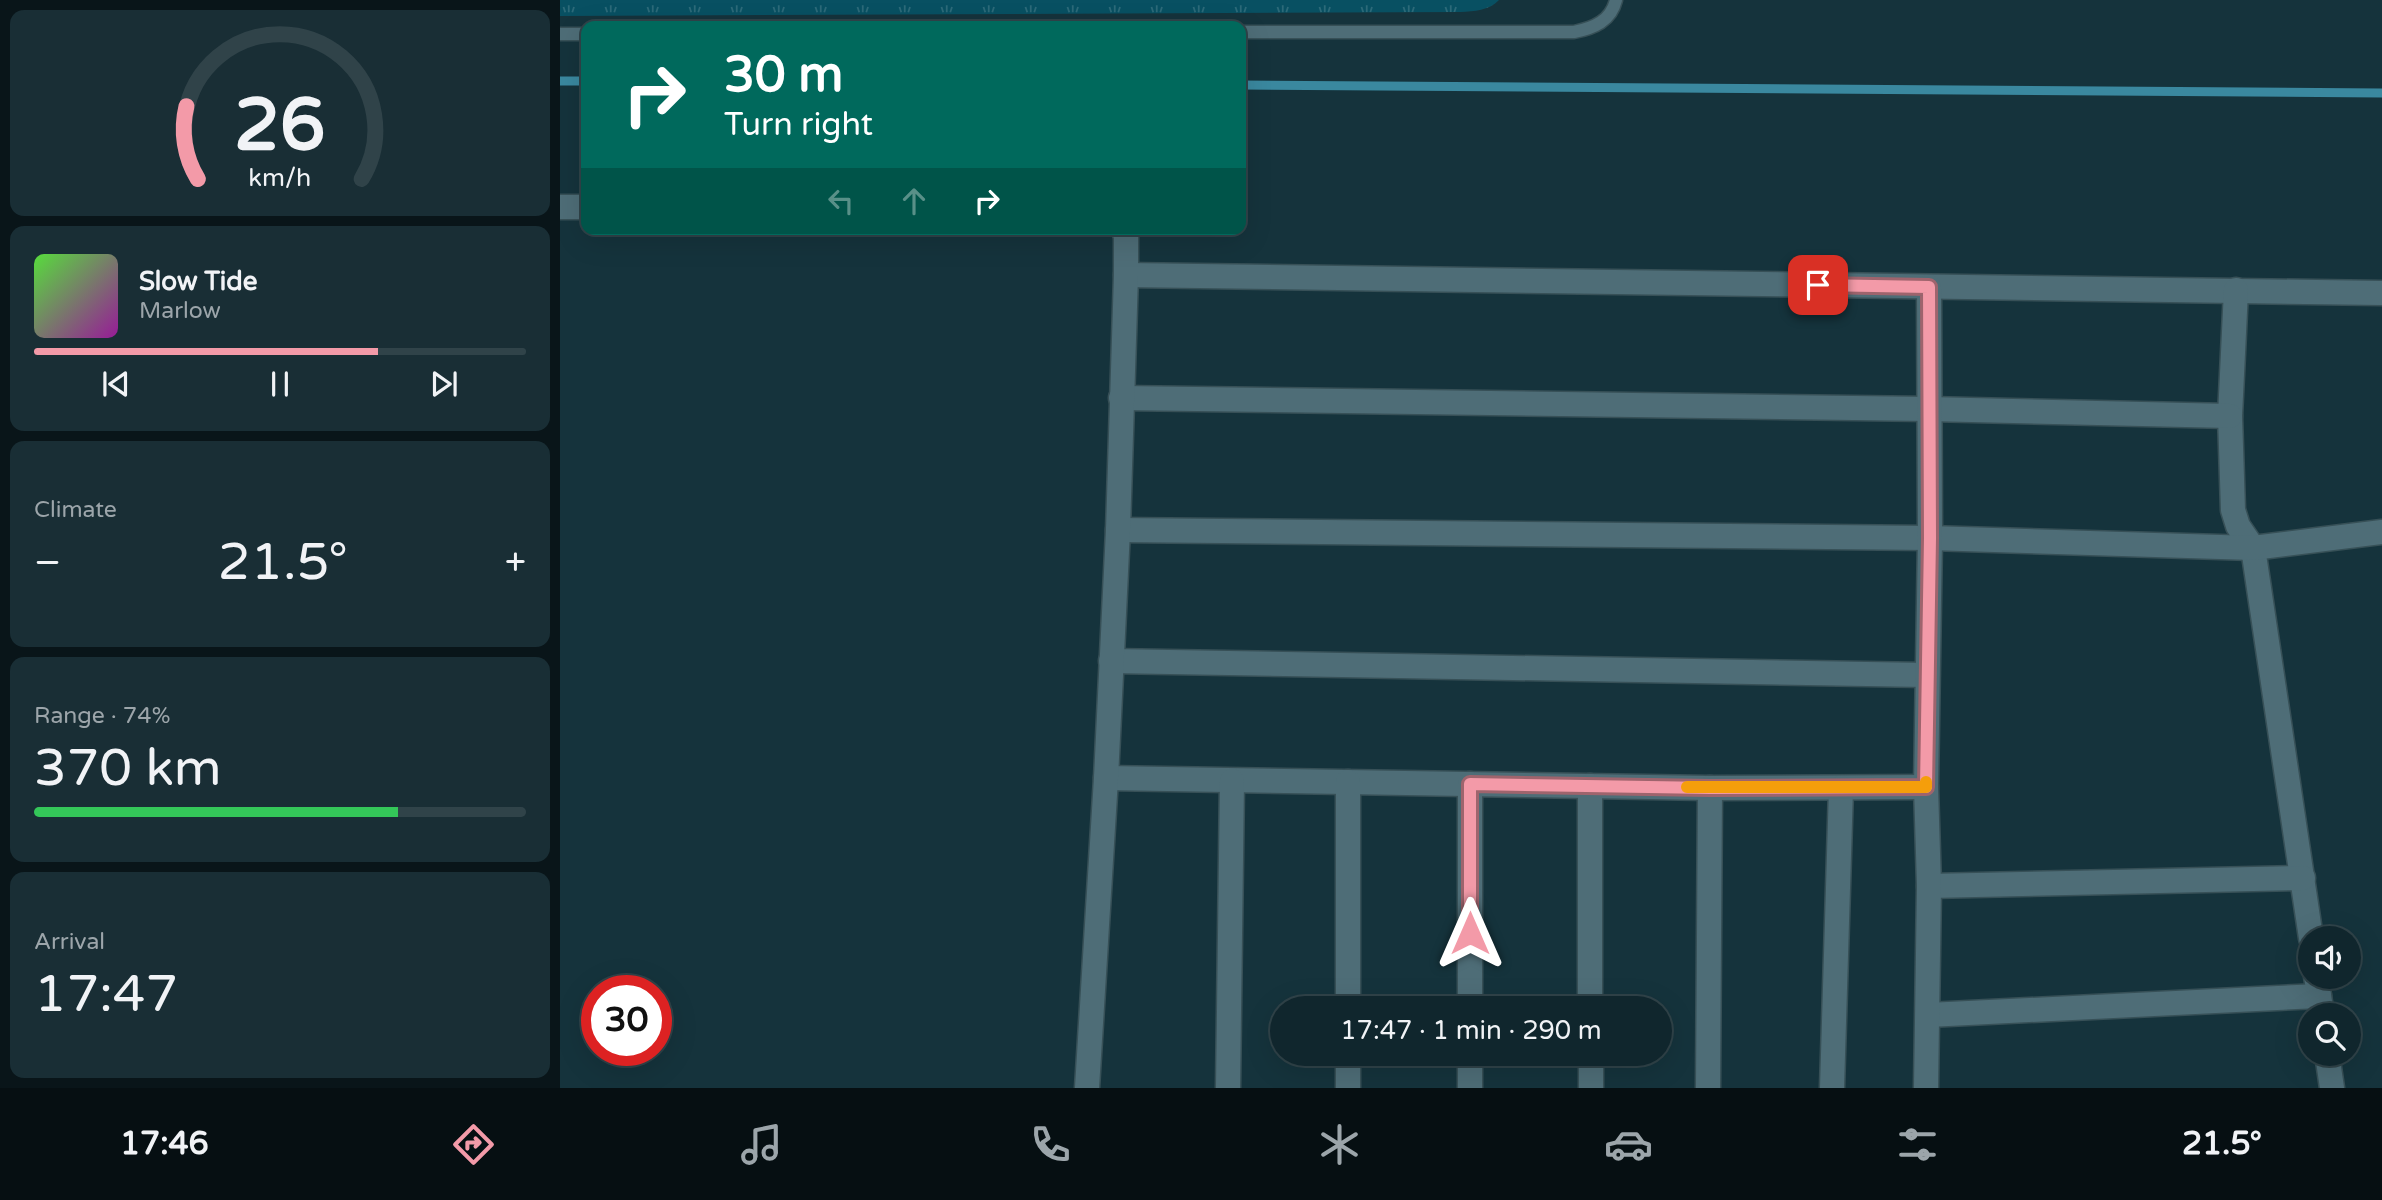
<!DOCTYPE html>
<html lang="en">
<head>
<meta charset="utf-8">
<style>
  :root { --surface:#10262d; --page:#192e35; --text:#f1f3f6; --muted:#9ca5aa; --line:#304349; --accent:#f39aa8 }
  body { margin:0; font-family:"Varela Round",sans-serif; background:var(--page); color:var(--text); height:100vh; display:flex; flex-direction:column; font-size:26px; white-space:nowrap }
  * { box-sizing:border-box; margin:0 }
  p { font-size:23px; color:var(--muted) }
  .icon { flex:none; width:38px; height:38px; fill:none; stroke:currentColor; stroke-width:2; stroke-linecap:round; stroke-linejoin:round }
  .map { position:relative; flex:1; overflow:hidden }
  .sheet { display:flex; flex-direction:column; gap:10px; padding:10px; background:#091519; width:560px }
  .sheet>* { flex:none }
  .top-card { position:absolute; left:21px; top:21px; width:665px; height:214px; border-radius:14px; box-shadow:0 7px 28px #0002,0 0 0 2px var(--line); background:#00695c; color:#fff; overflow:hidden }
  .buttons { position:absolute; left:1738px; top:926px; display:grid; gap:14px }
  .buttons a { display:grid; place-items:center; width:63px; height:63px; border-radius:50%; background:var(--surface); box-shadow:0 7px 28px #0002,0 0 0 2px var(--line); font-size:35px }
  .speed { position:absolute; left:21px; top:975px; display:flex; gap:14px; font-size:35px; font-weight:700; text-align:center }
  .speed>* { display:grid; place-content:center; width:91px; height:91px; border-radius:50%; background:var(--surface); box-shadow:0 7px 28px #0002,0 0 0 2px var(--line); line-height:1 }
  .speed .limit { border:10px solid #d22; background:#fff; color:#111 }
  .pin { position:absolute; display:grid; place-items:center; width:60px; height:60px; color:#fff; margin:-30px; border-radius:14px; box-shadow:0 4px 10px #0006 }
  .me { position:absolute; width:77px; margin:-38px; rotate:0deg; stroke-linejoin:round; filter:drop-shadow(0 0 5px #0008) }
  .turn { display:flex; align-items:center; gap:24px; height:147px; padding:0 28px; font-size:32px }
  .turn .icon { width:91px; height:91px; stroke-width:2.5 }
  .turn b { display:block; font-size:49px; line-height:60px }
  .lanes { display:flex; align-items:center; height:66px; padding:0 28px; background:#0003; justify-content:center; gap:35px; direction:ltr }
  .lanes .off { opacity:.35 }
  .big { font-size:52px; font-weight:600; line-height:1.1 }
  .sheet .tile { flex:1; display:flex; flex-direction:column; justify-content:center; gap:10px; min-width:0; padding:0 24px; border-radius:14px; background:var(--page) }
  .sheet .dial { align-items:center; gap:0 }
  .dial svg { height:182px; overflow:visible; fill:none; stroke:var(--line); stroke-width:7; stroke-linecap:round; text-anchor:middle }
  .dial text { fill:var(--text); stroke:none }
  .song { display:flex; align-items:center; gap:21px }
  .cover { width:84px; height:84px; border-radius:10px; background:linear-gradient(135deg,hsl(110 70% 55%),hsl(300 70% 35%)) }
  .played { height:7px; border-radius:4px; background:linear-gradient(90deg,var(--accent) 70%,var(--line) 70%) }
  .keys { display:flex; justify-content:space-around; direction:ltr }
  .heat { display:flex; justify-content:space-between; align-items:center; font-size:38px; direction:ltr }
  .charge { height:10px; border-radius:5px; background:linear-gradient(90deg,#34c759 74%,var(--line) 0) }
  .trip { position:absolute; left:710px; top:996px; width:402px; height:70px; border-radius:35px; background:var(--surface); box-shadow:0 7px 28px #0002,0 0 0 2px var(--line); font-weight:600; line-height:70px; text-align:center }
  .menu { display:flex; height:112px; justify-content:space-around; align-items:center; background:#060f12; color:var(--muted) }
  .menu .icon { width:49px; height:49px }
  .menu .current { color:var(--accent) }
  .menu b { font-size:32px; color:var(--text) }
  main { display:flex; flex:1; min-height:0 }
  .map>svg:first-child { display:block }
  .grass { fill:url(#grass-tufts) }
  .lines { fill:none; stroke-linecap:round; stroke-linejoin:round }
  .stream { stroke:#3a889f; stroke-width:9 }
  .lane-casing { stroke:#375057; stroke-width:15 }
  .street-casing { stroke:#375057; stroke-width:27 }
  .lane { stroke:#4e6d77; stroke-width:12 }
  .street { stroke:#4e6d77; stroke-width:24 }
  .route-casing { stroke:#9e646d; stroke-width:18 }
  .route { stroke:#f39aa8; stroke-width:12 }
  .slow { stroke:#f59e0b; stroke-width:12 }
</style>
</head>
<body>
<main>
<section class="sheet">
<div class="tile dial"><svg viewBox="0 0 100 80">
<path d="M14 69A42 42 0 1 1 86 69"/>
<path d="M14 69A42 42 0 0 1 9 37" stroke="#f39aa8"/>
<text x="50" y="56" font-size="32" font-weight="700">26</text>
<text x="50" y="72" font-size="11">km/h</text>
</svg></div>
<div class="tile">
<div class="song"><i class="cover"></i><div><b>Slow Tide</b><p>Marlow</p></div></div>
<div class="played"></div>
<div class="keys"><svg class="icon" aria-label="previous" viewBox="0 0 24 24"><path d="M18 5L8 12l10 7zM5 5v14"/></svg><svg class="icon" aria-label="pause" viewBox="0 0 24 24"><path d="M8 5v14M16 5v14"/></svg><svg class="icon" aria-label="next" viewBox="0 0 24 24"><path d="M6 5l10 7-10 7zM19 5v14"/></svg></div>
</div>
<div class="tile"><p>Climate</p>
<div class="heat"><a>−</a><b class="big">21.5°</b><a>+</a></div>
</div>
<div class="tile"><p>Range · 74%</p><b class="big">370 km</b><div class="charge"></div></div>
<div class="tile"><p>Arrival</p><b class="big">17:47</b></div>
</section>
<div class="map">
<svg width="1822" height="1088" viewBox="0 0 1822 1088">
  <defs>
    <pattern id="grass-tufts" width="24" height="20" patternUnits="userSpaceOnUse" patternTransform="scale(1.75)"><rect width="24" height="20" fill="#085062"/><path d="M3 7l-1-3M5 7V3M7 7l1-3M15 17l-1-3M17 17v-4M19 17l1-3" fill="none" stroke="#2c6a79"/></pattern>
  </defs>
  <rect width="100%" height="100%" fill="#15333c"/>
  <path class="grass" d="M0,0H939C928,11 915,11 900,12L0,16Z"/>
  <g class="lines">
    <g class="stream">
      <path d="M0,81H26"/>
      <path d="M681,85L1822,93"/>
    </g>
    <defs>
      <g id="lane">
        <path d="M681,32H1014C1034,28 1051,21 1056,0"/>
        <path d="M0,34H26"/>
      </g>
      <g id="street">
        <path d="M0,207H26"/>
        <path d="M566,275L1822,293"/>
        <path d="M1676,290L1670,416L1673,510L1678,526L1693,548L1751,938"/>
        <path d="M561,398L1369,409L1670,416"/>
        <path d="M558,530L1370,538L1693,548L1822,532"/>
        <path d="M551,661L1366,675"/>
        <path d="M546,778L1150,788L1366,787"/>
        <path d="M788,782V1008"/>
        <path d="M910,784V1008"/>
        <path d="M1030,786V1008"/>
        <path d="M1369,886L1743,878"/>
        <path d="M1756,976L1762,1015"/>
        <path d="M1368,1015L1759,996"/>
        <path d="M788,1054V1088"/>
        <path d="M910,1054V1088"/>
        <path d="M1031,1054V1088"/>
        <path d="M1767,1054L1772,1088"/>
        <path d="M527,1088L546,778L558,530L566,275V236L563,229"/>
        <path d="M668,1088L672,781"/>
        <path d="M1148,1088L1150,788"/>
        <path d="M1272,1088L1281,788"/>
        <path d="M1366,1088L1369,886L1366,787L1370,538L1369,287"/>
      </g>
    </defs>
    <use href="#lane" class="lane-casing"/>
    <use href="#street" class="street-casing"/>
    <use href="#lane" class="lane"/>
    <use href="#street" class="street"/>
  </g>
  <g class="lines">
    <defs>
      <path id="route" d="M910,933V784L1150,788L1366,787L1370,538L1369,287L1258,285"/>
    </defs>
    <use href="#route" class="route-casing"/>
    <use href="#route" class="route"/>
    <path class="slow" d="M1127,787H1366V782"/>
  </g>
</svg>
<div class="buttons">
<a><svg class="icon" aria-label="sound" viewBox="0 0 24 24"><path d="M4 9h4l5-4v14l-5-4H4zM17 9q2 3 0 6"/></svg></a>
<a><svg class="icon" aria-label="search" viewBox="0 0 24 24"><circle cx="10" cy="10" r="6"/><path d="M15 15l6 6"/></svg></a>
</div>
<div class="speed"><div class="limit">30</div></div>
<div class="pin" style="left:1258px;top:285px;background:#d93025"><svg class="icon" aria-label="arrive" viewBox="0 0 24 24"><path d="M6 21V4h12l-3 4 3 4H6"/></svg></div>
<svg class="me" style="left:910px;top:933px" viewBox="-20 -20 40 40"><path d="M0-17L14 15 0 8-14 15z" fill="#f39aa8" stroke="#fff" stroke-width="4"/></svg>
<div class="trip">17:47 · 1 min · 290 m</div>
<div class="top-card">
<div class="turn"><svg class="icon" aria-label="right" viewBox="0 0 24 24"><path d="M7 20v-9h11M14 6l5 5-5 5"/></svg><div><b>30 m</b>Turn right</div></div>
<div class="lanes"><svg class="icon off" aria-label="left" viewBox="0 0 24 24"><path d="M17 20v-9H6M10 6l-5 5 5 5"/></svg><svg class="icon off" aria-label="ahead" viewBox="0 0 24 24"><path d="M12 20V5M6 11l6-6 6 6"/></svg><svg class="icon" aria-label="right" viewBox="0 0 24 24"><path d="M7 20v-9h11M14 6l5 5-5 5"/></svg></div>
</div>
</div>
</main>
<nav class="menu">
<b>17:46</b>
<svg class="icon current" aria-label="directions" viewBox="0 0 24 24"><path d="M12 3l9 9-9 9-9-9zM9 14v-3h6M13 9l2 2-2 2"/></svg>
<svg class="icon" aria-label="music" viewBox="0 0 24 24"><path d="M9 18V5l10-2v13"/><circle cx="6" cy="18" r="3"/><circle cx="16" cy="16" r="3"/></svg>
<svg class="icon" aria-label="phone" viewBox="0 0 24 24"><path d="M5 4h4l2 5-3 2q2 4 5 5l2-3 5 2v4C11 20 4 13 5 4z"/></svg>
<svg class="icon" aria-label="climate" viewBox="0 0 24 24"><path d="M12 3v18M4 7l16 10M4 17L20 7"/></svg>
<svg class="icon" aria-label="car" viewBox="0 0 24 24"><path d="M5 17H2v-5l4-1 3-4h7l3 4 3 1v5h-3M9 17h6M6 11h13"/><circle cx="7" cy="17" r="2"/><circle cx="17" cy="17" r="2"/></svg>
<svg class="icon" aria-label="filters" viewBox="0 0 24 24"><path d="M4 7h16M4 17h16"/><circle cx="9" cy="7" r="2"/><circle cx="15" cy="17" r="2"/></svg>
<b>21.5°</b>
</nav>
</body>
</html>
